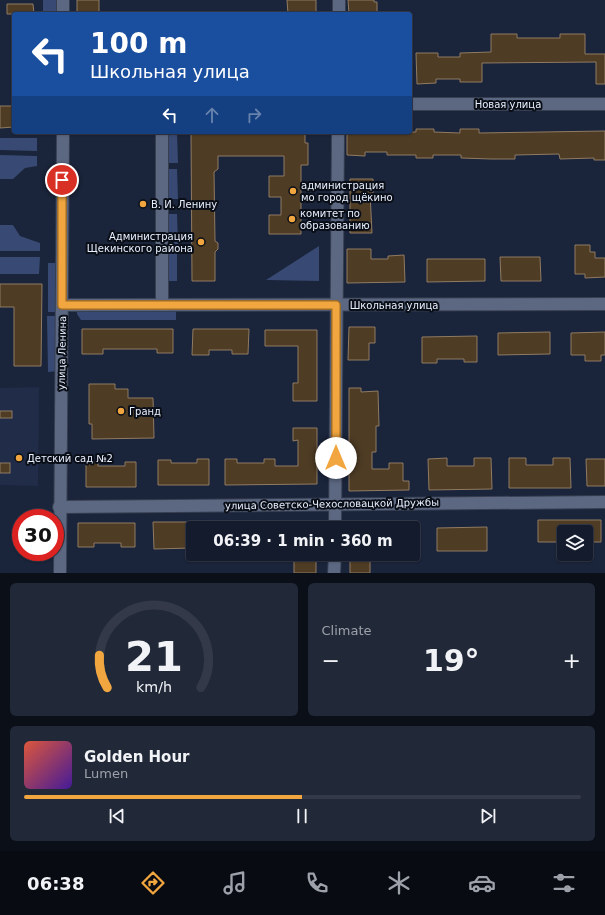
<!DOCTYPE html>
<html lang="en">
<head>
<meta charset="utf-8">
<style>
  :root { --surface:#141b2c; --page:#212838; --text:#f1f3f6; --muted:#9da1a9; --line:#333948; --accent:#f1a63f }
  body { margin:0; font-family:"DejaVu Sans",sans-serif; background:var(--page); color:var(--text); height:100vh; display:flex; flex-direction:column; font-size:15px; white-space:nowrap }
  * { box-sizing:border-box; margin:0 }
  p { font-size:13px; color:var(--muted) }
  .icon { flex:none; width:22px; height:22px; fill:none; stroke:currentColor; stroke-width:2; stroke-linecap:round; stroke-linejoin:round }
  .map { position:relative; height:573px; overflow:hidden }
  .details { display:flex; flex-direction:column; gap:10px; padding:10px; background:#0b0f18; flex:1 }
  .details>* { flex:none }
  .guide { position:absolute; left:12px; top:12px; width:400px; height:122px; border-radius:4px; box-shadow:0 1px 3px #0004,0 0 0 1px var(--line); background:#1a4fa0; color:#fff; overflow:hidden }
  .fabs { position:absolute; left:557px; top:525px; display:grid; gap:8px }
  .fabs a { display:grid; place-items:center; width:36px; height:36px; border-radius:4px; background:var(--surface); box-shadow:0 1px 3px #0004,0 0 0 1px var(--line); font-size:20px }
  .speed { position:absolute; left:12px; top:509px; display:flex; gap:8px; font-size:20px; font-weight:700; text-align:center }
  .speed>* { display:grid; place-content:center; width:52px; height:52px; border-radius:50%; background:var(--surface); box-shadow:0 1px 3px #0004,0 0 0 1px var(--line); line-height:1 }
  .speed .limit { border:6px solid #d22; background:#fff; color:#111 }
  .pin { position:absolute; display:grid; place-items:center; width:34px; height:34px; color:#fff; margin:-17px; border:2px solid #fff; border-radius:50%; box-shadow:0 1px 4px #0007 }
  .me { position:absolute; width:44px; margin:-22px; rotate:0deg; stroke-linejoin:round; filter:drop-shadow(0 0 3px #0008) }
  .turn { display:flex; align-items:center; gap:14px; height:84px; padding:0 12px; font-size:18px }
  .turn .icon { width:52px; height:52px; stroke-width:2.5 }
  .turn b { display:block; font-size:28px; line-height:34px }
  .lanes { display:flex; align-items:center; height:38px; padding:0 12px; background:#0003; justify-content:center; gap:20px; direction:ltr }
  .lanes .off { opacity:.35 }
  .big { font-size:30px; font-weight:600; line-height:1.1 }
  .details .widget { flex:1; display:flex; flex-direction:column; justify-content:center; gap:6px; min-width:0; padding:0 14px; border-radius:6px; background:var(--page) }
  .details .dial { align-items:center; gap:0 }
  .dial svg { height:104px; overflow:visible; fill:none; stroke:var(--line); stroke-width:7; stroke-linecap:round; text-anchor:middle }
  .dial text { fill:var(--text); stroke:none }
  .song { display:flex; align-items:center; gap:12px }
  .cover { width:48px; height:48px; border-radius:6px; background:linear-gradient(135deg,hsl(10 70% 55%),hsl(260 70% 35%)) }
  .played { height:4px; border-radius:2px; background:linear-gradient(90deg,var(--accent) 50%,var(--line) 50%) }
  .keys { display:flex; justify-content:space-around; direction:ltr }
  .heat { display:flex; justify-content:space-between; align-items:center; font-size:22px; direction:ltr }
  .details .tiles { flex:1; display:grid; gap:10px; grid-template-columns:1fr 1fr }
  .widget:last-child { grid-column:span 2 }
  .trip { position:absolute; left:186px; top:521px; width:234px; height:40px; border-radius:4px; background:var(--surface); box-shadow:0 1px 3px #0004,0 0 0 1px var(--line); font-weight:600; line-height:40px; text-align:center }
  .dock { display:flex; height:64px; justify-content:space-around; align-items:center; background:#080b12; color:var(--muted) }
  .dock .icon { width:28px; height:28px }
  .dock .on { color:var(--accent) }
  .dock b { font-size:18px; color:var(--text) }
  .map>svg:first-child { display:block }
  .built { fill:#202c48 }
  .green { fill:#384a73 }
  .building { fill:#4e3c25; stroke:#907b63 }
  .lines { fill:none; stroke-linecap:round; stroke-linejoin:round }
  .minor-casing { stroke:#373f51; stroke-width:14 }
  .minor { stroke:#5c6882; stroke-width:12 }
  .route-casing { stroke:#9d6c29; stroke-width:10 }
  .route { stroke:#f1a63f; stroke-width:7 }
  .poi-dot { fill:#f1a63f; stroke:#090e17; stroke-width:1.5 }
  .labels { text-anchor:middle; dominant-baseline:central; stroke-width:4; stroke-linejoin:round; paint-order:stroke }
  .street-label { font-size:10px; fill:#e9f0ff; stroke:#090e17 }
  .poi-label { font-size:10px; fill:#e9f0ff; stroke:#090e17; text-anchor:start }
</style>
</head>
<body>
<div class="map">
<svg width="605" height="573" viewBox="0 0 605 573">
  <rect width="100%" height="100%" fill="#1a243a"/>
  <path class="built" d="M39,387L38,486L0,485V388Z"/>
  <g class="green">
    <rect x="43" y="0" width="17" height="14"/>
    <path d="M177,132L178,163H169V133Z"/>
    <path d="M0,138H37V151L0,150Z"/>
    <path d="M0,155L37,156V166L25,168L13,179H0Z"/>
    <path d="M168,169H177L178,199H169Z"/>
    <path d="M168,214H177L178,244H169Z"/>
    <path d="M0,225H13L20,236L40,243V251H0Z"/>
    <path d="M319,246V281L266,280Z"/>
    <path d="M177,250V281H169L168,251Z"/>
    <path d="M0,257H40L39,274H0Z"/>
    <path d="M48,263H59L60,312H48Z"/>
    <path d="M77,307H176V320H81L77,314Z"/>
    <path d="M47,316H59V371L48,372Z"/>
  </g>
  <g class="building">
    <rect x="77" y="0" width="22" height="14"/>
    <path d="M287,0H316V14H288Z"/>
    <path d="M348,0H374V2H377V14H349Z"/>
    <path d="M7,4H33L34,14H7Z"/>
    <path d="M491,34H517V38H560V34H585V54H605V84H596V62L482,63V82H460V79H436V83L417,84L416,53H438V57H460V53L491,52Z"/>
    <path d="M0,106H14V127L0,128Z"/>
    <path d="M416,129H434V132L460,133V129H479V133L605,131V160H594V158L560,159L559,154L515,155V159H491L461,158V155H433V158H416V155H387V152H365V156L347,155V132H416Z"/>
    <path d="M191,132H305V143H308V165H301V234H269V215H281V197H269V176H284V156H218V169L214,172L215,241L218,243V249L215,252V281H192Z"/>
    <path d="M350,179H373V193H370L372,233H350Z"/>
    <path d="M575,245H590V252H595V258H605V277L585,278V274H575Z"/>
    <path d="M347,249H371V259H388V256L404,255L405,282L347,283Z"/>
    <path d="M500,257H540L541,281H501Z"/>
    <path d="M427,259H485V281L427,282Z"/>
    <path d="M0,284H42L41,366H14V307H0Z"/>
    <path d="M349,327H375V343H369V360H348Z"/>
    <path d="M82,329H173V353H157V349H103V354H82Z"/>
    <path d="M193,329H249L248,354H232V350H209V355H192Z"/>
    <path d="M265,330H317V401H293V383H298V346H265Z"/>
    <path d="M550,332V354L498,355V333Z"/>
    <path d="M605,332V355H601V361H585V355H571V333Z"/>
    <path d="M477,336V362H464V359H437V363H422V337Z"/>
    <path d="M89,384H115V389H128V398H153L154,438L92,439V424H89Z"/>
    <path d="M349,388H361V392L378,391L379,426H376V452H372V469H389V463H403V481H409V490L349,491Z"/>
    <rect x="0" y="411" width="12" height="7"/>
    <path d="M293,428H317V484L225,485V459H237V463H264V459H275V466H298V440L293,441Z"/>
    <path d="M447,458V466H474V458H491L492,489L429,490L428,459Z"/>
    <path d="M509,458H526V465H553V458H570L571,488H509Z"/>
    <path d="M197,459H209V485H158V460H171V463H197Z"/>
    <path d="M586,459H605V486H587Z"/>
    <path d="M86,462H98V466H125V462H136V487H86Z"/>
    <rect x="0" y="463" width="10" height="10"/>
    <path d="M538,520H601V542H586V532H564V542H538Z"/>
    <path d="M153,522H193V548L154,549Z"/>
    <path d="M78,523H135V547H121V543H94V547H78Z"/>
    <path d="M487,527V551H437V528Z"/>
    <rect x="294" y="554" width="22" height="19"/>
    <rect x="350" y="554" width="20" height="19"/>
  </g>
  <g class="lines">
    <defs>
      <g id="minor">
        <path d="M339,0V14"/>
        <path d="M63,14V0"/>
        <path d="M410,104H605"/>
        <path d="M62,305L605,304"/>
        <path d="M162,305V132"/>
        <path d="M59,507L605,502"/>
        <path d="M335,528L338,132"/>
        <path d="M60,573L63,132"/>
        <path d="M334,573L335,554"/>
      </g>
    </defs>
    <use href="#minor" class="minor-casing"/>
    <use href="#minor" class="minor"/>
  </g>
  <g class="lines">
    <defs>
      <path id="route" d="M62,180V305H336V458"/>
    </defs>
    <use href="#route" class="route-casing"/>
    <use href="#route" class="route"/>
  </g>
  <g class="poi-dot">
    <circle cx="293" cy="191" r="4"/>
    <circle cx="143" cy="204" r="4"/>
    <circle cx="292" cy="219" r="4"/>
    <circle cx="201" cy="242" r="4"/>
    <circle cx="121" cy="411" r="4"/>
    <circle cx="19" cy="458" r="4"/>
  </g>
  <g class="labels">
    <g class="street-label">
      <text x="508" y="104">Новая улица</text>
      <text x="394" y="305">Школьная улица</text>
      <text transform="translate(62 353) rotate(-89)">улица Ленина</text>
      <text transform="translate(332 504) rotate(-1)">улица Советско-Чехословацкой Дружбы</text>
    </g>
    <g class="poi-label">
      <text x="301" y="185">администрация<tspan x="301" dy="12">мо город щёкино</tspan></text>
      <text x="151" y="204">В. И. Ленину</text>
      <text x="300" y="213">комитет по<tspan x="300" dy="12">образованию</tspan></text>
      <text x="193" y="236" text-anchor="end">Администрация<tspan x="193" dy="12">Щекинского района</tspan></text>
      <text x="129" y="411">Гранд</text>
      <text x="27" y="458">Детский сад №2</text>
    </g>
  </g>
</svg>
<div class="fabs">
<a><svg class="icon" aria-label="layers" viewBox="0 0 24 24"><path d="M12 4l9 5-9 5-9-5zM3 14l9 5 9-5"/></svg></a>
</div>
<div class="speed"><div class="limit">30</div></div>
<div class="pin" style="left:62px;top:180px;background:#d93025"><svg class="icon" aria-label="arrive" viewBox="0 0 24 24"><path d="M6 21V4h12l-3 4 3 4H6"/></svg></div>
<svg class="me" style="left:336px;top:458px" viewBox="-20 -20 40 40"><circle r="19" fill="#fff"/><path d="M0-13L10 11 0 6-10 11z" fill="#f1a63f"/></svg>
<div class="trip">06:39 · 1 min · 360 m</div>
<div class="guide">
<div class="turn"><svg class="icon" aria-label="left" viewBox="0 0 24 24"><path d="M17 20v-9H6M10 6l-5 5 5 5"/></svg><div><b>100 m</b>Школьная улица</div></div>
<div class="lanes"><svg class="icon" aria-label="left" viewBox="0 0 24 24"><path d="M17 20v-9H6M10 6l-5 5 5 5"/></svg><svg class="icon off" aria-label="ahead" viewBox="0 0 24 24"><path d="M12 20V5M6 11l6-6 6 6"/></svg><svg class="icon off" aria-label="right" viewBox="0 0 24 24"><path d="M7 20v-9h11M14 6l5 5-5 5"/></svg></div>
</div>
</div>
<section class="details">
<div class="tiles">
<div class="widget dial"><svg viewBox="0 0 100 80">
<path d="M14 69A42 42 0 1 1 86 69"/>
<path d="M14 69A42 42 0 0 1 8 44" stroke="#f1a63f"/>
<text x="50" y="56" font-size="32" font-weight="700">21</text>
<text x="50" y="72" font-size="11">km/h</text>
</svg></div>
<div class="widget"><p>Climate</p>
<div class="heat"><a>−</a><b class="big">19°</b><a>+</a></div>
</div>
<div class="widget">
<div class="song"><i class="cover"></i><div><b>Golden Hour</b><p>Lumen</p></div></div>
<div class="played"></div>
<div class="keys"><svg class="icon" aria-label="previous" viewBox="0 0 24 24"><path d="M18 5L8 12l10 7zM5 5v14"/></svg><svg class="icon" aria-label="pause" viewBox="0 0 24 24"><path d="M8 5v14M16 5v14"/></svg><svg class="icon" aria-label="next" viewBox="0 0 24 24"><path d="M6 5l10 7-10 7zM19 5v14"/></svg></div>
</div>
</div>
</section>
<nav class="dock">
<b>06:38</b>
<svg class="icon on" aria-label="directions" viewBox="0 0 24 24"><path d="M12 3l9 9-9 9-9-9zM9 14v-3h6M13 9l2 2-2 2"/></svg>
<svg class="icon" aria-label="music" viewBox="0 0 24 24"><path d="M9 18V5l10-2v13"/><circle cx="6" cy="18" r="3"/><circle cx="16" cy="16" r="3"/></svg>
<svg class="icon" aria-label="phone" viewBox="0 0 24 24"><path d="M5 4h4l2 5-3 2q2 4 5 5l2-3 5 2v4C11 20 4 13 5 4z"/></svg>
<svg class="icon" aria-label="climate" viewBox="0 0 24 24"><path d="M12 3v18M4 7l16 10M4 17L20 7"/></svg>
<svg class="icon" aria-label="car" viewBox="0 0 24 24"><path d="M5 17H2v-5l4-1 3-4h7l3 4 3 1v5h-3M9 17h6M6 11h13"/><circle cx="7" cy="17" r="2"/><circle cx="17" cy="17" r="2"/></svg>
<svg class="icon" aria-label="filters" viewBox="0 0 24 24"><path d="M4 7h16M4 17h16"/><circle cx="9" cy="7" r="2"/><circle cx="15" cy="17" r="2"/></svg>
</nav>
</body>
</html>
